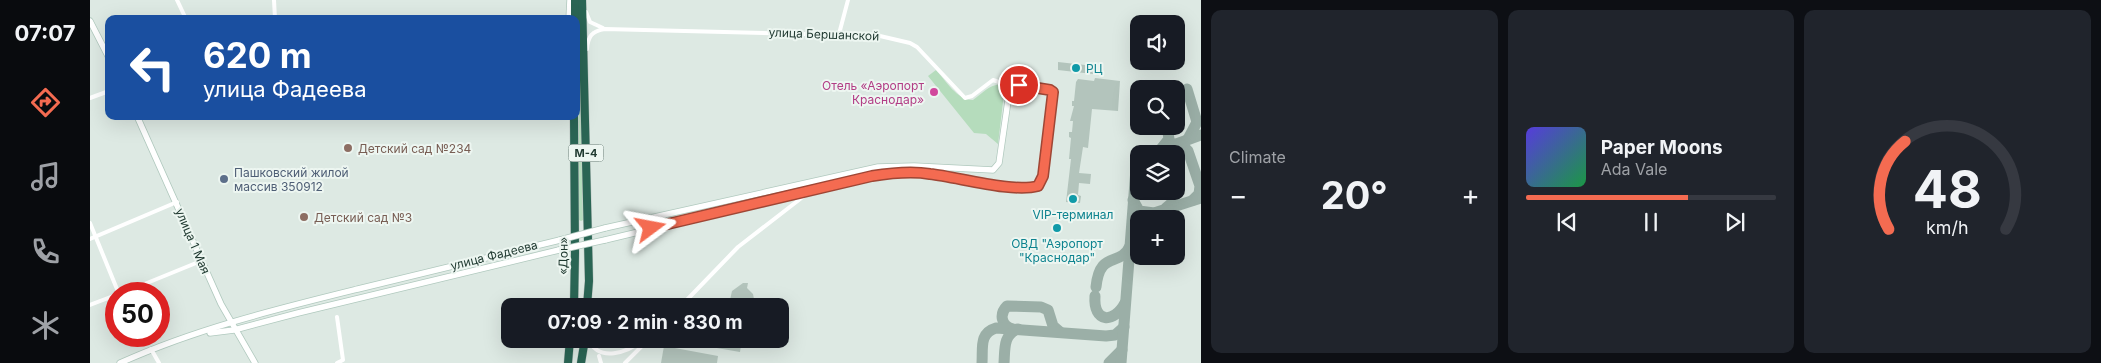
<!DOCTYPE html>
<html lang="en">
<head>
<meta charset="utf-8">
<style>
  :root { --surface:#171b24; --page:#20242c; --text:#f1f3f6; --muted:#9ea1a6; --line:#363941; --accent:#f46b51 }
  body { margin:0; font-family:Inter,sans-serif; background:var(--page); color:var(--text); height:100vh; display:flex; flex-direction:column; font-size:19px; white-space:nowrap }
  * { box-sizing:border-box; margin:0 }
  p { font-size:16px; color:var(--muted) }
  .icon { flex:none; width:28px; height:28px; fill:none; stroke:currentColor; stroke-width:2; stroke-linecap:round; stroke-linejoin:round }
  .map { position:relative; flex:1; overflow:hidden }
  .side { display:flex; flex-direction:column; gap:10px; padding:10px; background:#0d0f14; width:900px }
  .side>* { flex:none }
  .banner { position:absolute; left:15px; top:15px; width:475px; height:105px; border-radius:10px; box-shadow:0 5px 20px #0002; background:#1a4fa0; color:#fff; overflow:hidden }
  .tools { position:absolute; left:1040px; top:15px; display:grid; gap:10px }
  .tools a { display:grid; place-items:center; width:55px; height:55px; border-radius:10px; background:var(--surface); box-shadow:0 5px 20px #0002; font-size:25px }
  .speed { position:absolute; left:15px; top:282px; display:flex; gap:10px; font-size:25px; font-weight:700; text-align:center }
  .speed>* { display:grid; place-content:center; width:65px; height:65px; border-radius:50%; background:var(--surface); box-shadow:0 5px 20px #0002; line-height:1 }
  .speed .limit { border:8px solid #d22; background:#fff; color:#111 }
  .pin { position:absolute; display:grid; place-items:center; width:42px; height:42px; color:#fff; margin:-21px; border:2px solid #fff; border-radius:50%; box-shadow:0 1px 5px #0007 }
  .me { position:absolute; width:55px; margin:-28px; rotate:77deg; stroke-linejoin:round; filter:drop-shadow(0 0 4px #0008) }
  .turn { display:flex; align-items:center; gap:18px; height:105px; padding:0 15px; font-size:22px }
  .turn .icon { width:65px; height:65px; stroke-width:2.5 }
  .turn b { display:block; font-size:35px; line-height:42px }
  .big { font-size:38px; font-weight:700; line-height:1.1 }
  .side .card { flex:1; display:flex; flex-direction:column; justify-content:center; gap:8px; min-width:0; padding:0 18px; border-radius:10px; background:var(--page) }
  .side .dial { align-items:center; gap:0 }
  .dial svg { height:130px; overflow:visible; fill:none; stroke:var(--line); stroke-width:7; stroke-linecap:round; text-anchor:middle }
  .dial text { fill:var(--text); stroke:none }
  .song { display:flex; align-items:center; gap:15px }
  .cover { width:60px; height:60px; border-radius:8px; background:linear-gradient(135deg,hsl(250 70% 55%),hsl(140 70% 35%)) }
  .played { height:5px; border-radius:2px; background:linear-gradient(90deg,var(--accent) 65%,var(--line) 65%) }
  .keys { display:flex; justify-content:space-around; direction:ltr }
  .heat { display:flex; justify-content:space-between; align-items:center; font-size:28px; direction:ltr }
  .side .tiles { flex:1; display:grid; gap:10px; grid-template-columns:repeat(3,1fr) }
  .trip { position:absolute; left:411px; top:298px; width:288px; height:50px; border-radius:10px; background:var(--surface); box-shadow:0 5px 20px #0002; font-weight:700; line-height:50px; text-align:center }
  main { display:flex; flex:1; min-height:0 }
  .menu { display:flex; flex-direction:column; width:90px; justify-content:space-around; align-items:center; background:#090b0e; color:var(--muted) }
  .menu .icon { width:35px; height:35px }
  .menu .active { color:var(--accent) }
  .menu b { font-size:22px; color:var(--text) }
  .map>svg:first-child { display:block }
  .green { fill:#b5dcbc }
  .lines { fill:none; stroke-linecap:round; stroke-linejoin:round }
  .taxiway { stroke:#9bafa7; stroke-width:11 }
  .building { fill:#b3c4bc }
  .secondary-casing { stroke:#b0c9be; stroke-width:7 }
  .highway-casing { stroke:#bcc4c1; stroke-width:9 }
  .street { stroke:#fff; stroke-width:4 }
  .secondary { stroke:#fff; stroke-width:5.5 }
  .highway { stroke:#2a6554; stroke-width:8 }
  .secondary-bridge-casing { stroke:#b0c9be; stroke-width:7; stroke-linecap:butt }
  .secondary-bridge { stroke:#fff; stroke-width:5.5 }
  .route-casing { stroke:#9f4635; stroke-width:12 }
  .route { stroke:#f46b51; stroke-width:9 }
  .culture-dot { fill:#0f9aa8; stroke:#edf6f1; stroke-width:2 }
  .hotel-dot { fill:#d1479c; stroke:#edf6f1; stroke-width:2 }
  .education-dot { fill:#8d6e63; stroke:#edf6f1; stroke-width:2 }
  .service-dot { fill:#5c6f8a; stroke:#edf6f1; stroke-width:2 }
  .labels { text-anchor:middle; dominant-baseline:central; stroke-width:4; stroke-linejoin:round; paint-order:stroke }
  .shield { fill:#edf6f1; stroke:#5d726a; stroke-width:1 }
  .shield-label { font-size:11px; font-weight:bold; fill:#1f3930 }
  .street-label { font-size:12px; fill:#1f3930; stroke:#edf6f1 }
  .culture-label { font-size:12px; fill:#0d838f; stroke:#edf6f1 }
  .hotel-label { font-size:12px; fill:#b23c85; stroke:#edf6f1; text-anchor:end }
  .education-label { font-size:12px; fill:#785e54; stroke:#edf6f1; text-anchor:start }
  .service-label { font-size:12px; fill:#4e5e75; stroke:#edf6f1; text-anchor:start }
</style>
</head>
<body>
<main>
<nav class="menu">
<b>07:07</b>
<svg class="icon active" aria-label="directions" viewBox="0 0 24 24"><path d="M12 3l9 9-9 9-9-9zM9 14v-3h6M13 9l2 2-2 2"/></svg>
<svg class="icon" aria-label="music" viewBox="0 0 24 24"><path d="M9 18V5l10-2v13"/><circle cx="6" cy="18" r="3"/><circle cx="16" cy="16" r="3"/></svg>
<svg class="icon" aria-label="phone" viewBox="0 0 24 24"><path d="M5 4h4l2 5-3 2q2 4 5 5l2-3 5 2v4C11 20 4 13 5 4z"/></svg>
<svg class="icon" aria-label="climate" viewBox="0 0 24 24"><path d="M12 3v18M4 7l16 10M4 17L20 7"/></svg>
</nav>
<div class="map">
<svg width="1111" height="363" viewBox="0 0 1111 363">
  <rect width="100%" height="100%" fill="#dde9e3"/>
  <g class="green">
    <path d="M488,0L493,220L491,221L489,220V208Z"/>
    <path d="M846,70C856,81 867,100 883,100C893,93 901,82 915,85L908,144L896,134L884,133L838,76Z"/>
  </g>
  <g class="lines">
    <g class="taxiway">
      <path d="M1097,89L1107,122L1098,139"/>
      <path d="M1084,144L1093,146L1098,151L1110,186L1109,194L1103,200"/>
      <path d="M1071,149L1079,139L1077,126"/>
      <path d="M1059,154L1111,135"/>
      <path d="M1043,200L1049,211L1064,213L1111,198"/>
      <path d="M1076,208L1083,202V191"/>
      <path d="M1006,287C1010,249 1030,268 1040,246"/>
      <path d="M1005,296C1003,323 1024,324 1035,303"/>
      <path d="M922,329C911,325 909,314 917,306L951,307L958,310L963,326L970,332"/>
      <path d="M892,363C893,348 889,333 906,328L1016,336L1025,335L1034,327"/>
      <path d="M914,363C915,350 913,334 928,329"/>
      <path d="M1019,363L1032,350"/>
      <path d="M1031,363L1046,169L1049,163"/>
    </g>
  </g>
  <g class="building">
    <path d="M968,62L1004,66L1003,74L968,70Z"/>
    <path d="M1005,78L1030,81L1028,111L1002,109L998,148L993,147L989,173L1001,174L1000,184L989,183L988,195L991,196L990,203L976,202L981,159H979L981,138L979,137V132H982L983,121H980L984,106H982V101H984L986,82L988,79L1004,81Z"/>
    <path d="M653,283H658L657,288L663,294L664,299L697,305L692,335H690V306H642L640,300L642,291Z"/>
    <path d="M586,339H652L650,352L586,341Z"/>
    <path d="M574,346L628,356L627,363H571Z"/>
  </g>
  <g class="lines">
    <defs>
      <g id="secondary">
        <path d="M479,19L480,0"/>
        <path d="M0,21L19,58"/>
        <path d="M47,116L131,304L165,363"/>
        <path d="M515,240L782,176L838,173L877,181L943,187L948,186L953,176L962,91L929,85L920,87L909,163L903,170L824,166L788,167L515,228"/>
        <path d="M120,333L144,330L208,313L469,250"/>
        <path d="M30,363C105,329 187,309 268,289C335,273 402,256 470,240"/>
      </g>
      <g id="highway">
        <path d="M485,0V19"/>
        <path d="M492,0L499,281L497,306"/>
        <path d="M484,306L485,253L484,116"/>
        <path d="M478,363L480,339"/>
        <path d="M491,363L495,339"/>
      </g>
    </defs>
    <use href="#secondary" class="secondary-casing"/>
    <use href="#highway" class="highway-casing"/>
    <g class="street">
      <path d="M87,0L96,19"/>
      <path d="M184,0L185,19"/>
      <path d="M496,12L500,22L513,28"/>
      <path d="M749,34L758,0"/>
      <path d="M497,49C498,36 502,31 515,29L790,36L820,43L827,47L875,98L882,96L903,80L921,86"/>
      <path d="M0,98L19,91"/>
      <path d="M0,223L29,294"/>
      <path d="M0,239L87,202"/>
      <path d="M30,294L111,261"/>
      <path d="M0,305L26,295"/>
      <path d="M591,306L648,247L723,189L730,181"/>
      <path d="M498,339C509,363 537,353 555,339"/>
      <path d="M61,349L69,363"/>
      <path d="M509,356L511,363"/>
      <path d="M247,363L253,360L247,317"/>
      <path d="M535,363L559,339"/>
    </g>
    <use href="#secondary" class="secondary"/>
    <use href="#highway" class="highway"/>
    <defs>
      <g id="secondary-bridge">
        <path d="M470,240L515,228"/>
        <path d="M469,250L515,240"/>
      </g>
    </defs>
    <use href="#secondary-bridge" class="secondary-bridge-casing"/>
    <use href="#secondary-bridge" class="secondary-bridge"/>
  </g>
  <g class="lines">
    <defs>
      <path id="route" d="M561,228L782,176C801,173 822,171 840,174C868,177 922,193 948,186L953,176L963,92L960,90L929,85"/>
    </defs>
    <use href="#route" class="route-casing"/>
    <use href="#route" class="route"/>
  </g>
  <g class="culture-dot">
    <circle cx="986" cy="68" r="5"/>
    <circle cx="983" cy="199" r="5"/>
    <circle cx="967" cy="228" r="5"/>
  </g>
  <circle class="hotel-dot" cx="844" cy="92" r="5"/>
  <g class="education-dot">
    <circle cx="258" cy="148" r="5"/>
    <circle cx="214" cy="217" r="5"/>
  </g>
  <circle class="service-dot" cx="134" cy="179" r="5"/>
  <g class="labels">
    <rect class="shield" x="478.5" y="144.5" width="35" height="17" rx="4"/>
    <g class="shield-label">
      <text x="496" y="153">М-4</text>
    </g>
    <g class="street-label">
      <text transform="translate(734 34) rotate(2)">улица Бершанской</text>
      <text transform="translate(103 241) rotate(67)">улица 1 Мая</text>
      <text transform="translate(404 255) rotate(-14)">улица Фадеева</text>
      <text transform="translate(473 256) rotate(-89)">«Дон»</text>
    </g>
    <g class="culture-label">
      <text x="996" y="68" text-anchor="start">РЦ</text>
      <text x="983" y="214">VIP-терминал</text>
      <text x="967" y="243">ОВД "Аэропорт<tspan x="967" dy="14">"Краснодар"</tspan></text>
    </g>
    <g class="hotel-label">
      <text x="834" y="85">Отель «Аэропорт<tspan x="834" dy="14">Краснодар»</tspan></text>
    </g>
    <g class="education-label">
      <text x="268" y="148">Детский сад №234</text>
      <text x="224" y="217">Детский сад №3</text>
    </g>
    <g class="service-label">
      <text x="144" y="172">Пашковский жилой<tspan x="144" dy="14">массив 350912</tspan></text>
    </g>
  </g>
</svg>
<div class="tools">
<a><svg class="icon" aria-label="sound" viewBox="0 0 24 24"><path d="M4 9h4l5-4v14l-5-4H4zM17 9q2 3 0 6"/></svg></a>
<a><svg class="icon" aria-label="search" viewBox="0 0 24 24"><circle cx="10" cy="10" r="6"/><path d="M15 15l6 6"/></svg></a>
<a><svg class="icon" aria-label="layers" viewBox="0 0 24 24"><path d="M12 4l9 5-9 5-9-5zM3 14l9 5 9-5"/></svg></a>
<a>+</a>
</div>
<div class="speed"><div class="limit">50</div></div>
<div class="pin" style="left:929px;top:85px;background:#d93025"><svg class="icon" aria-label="arrive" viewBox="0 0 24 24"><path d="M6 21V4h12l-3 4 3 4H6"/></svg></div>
<svg class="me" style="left:561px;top:228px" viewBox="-20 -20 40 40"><path d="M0-17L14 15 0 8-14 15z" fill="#f46b51" stroke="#fff" stroke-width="4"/></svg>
<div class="trip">07:09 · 2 min · 830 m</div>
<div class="banner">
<div class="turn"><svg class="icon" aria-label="left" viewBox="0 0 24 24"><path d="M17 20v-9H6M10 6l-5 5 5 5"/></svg><div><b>620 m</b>улица Фадеева</div></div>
</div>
</div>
<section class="side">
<div class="tiles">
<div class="card"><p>Climate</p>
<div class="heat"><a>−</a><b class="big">20°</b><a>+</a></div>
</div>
<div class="card">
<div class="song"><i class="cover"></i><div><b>Paper Moons</b><p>Ada Vale</p></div></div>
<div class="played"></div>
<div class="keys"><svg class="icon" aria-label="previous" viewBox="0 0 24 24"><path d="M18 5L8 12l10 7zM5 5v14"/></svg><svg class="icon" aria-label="pause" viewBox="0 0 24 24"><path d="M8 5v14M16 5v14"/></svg><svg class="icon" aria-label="next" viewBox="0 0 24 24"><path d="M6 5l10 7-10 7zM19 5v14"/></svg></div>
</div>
<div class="card dial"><svg viewBox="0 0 100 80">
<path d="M14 69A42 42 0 1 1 86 69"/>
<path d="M14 69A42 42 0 0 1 24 15" stroke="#f46b51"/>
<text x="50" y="56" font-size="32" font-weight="700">48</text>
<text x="50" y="72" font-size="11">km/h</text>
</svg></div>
</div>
</section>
</main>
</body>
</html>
